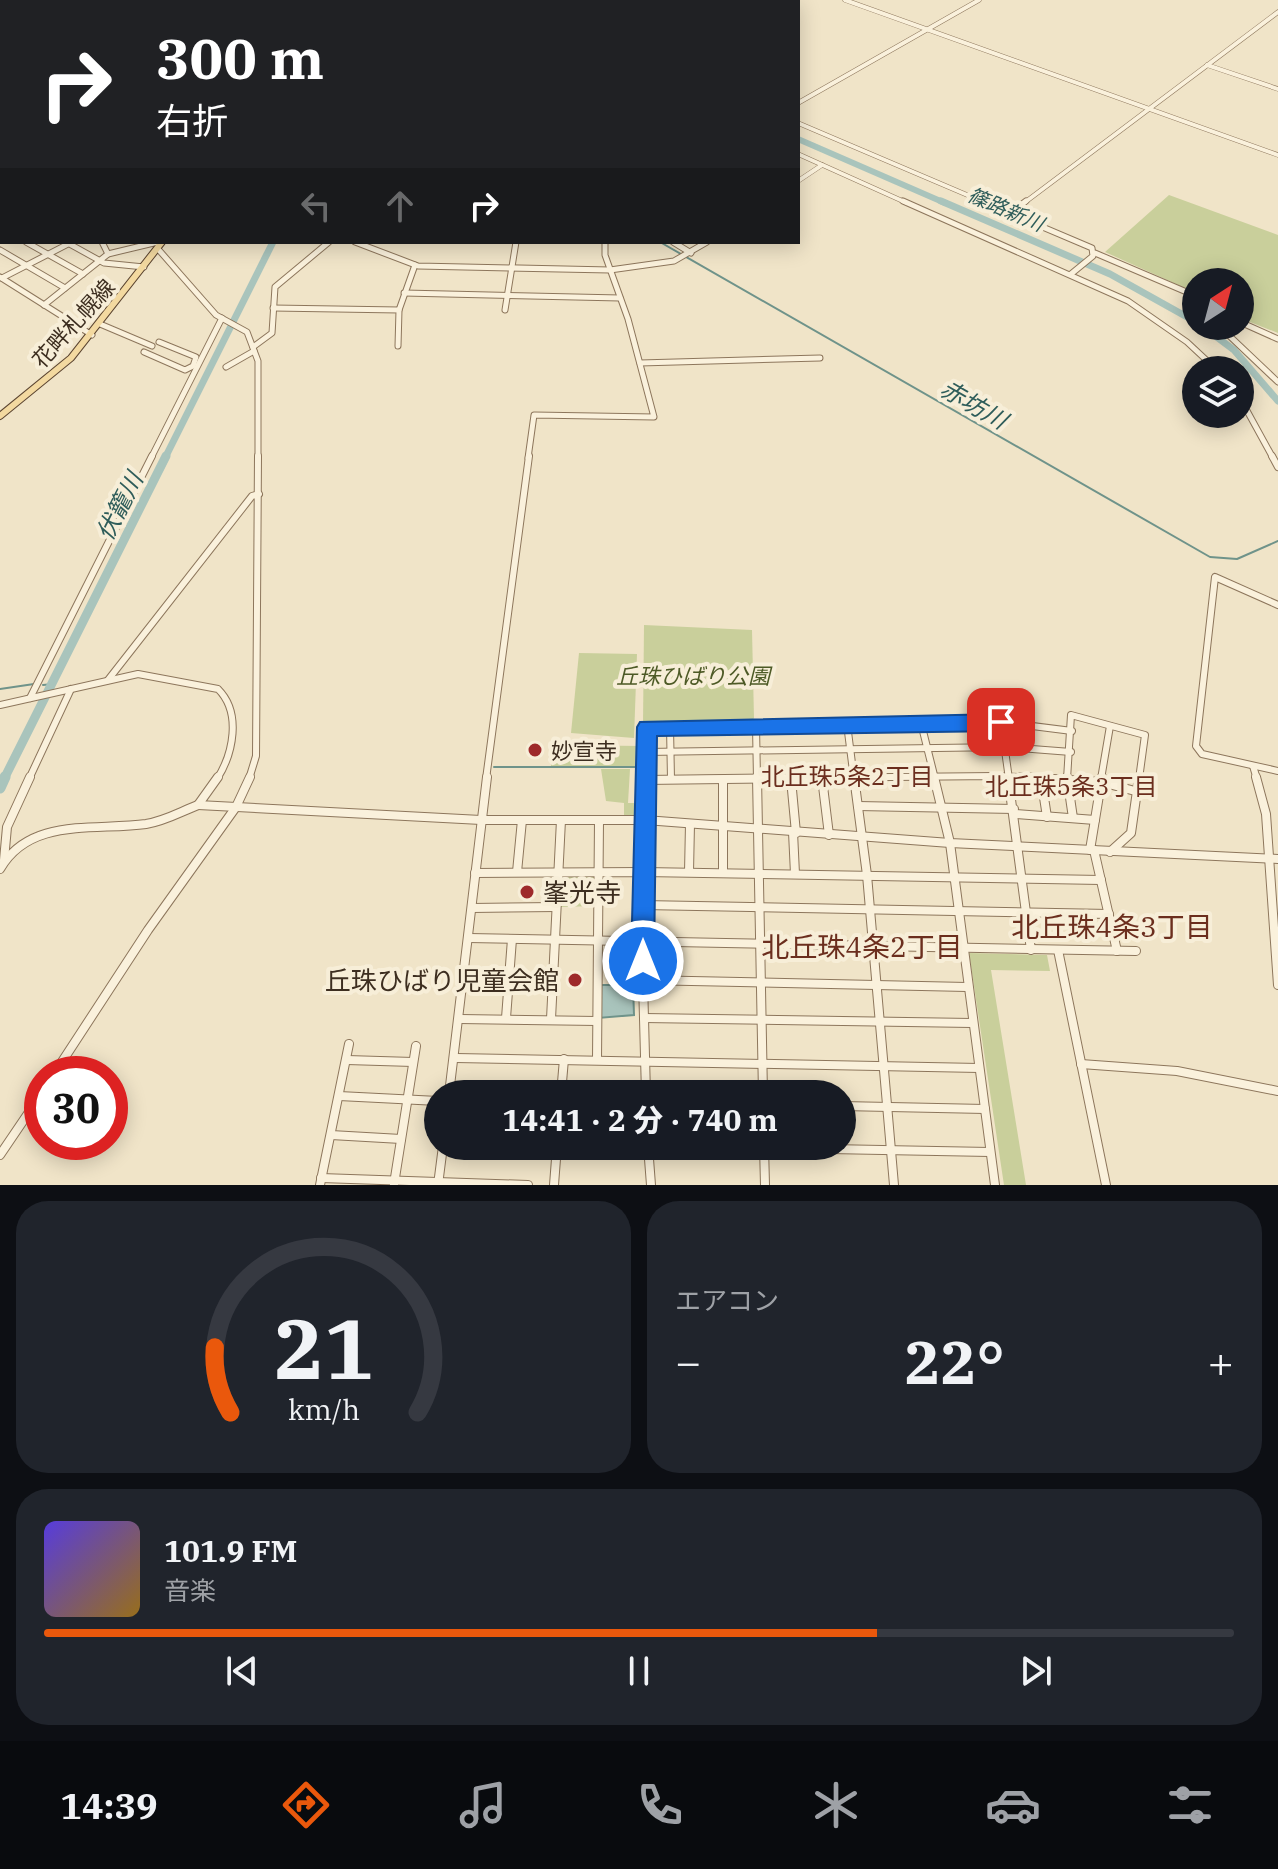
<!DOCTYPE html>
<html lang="ja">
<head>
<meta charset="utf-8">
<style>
  :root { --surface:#171b24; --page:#20242c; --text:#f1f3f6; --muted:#9ea1a6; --line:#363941; --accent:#ea580c }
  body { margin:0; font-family:"IBM Plex Serif","Noto Sans JP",serif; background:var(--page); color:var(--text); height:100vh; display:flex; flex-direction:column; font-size:30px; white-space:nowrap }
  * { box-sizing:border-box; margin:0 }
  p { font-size:26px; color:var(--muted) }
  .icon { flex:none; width:44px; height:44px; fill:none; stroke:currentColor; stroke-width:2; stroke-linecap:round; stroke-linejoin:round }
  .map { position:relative; height:1185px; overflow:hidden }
  .drawer { display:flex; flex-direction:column; gap:16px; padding:16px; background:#0d0f14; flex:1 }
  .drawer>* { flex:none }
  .guide { position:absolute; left:0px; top:0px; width:800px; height:244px; box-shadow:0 4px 20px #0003; background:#202124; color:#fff; overflow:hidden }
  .needle { width:52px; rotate:36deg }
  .fabs { position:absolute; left:1182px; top:268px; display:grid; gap:16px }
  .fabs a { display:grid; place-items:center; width:72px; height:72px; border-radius:50%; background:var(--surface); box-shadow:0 4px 20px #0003; font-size:40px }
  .speed { position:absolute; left:24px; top:1056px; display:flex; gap:16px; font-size:40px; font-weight:700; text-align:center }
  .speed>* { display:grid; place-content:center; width:104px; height:104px; border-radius:50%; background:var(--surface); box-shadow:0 4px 20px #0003; line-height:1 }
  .speed .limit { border:12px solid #d22; background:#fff; color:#111 }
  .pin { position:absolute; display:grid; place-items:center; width:68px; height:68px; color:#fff; margin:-34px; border-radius:16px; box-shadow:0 4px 12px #0006 }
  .me { position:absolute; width:88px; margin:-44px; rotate:0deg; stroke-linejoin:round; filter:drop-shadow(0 0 6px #0008) }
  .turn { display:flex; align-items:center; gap:28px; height:168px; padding:0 24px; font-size:36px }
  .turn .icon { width:104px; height:104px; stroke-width:2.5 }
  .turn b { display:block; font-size:56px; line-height:68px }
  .lanes { display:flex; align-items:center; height:76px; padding:0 24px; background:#0003; justify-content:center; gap:40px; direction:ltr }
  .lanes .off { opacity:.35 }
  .big { font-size:60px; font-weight:800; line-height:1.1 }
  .drawer .widget { flex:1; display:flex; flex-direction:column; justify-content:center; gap:12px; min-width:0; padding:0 28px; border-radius:32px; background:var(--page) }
  .drawer .dial { align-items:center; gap:0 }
  .dial svg { height:208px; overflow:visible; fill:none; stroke:var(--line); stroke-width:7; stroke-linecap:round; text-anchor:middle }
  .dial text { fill:var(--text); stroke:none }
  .song { display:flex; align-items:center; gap:24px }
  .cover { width:96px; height:96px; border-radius:12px; background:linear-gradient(135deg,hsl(250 70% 55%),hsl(40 70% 35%)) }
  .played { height:8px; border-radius:4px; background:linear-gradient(90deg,var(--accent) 70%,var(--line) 70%) }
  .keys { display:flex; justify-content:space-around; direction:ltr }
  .heat { display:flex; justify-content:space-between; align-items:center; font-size:44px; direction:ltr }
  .drawer .tiles { flex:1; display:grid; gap:16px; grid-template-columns:1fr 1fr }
  .widget:last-child { grid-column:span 2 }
  .trip { position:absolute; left:424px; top:1080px; width:432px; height:80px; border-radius:40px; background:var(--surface); box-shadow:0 4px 20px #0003; font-weight:800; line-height:80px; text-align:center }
  .tab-bar { display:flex; height:128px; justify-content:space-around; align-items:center; background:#090b0e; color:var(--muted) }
  .tab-bar .icon { width:56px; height:56px }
  .tab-bar .selected { color:var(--accent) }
  .tab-bar b { font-size:36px; color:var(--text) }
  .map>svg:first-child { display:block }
  .green { fill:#c9cf9b }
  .water { fill:#a9c4bc; stroke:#6f938a; stroke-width:2 }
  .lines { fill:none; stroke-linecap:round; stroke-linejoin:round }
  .stream { stroke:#6f938a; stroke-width:2 }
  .river-far3 { stroke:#a9c4bc; stroke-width:6 }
  .river-far2 { stroke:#a9c4bc; stroke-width:7 }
  .river-far1 { stroke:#a9c4bc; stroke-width:9 }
  .river { stroke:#a9c4bc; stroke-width:11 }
  .minor-far3-casing { stroke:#8d765c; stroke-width:5 }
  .minor-far2-casing { stroke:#8d765c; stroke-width:7 }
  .minor-far1-casing { stroke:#8d765c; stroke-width:8 }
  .minor-casing { stroke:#8d765c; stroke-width:10 }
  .major-casing { stroke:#5b4430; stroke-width:8 }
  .minor-far3 { stroke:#faf1dc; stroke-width:4 }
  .minor-far2 { stroke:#faf1dc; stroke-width:5 }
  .minor-far1 { stroke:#faf1dc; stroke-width:6 }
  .minor { stroke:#faf1dc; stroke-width:8 }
  .major { stroke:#f3d9a0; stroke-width:6 }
  .route { fill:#1a73e8; stroke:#114b97; stroke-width:2 }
  .poi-dot { fill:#9e2a2b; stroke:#f7eed8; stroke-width:3 }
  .labels { text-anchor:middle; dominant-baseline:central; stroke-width:8; stroke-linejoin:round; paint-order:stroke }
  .far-water-label { font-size:20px; font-style:italic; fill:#2f5d5a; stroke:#f7eed8 }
  .street-label { font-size:22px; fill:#3d2e20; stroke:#f7eed8 }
  .park-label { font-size:22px; font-style:italic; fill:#4d5a26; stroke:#f7eed8 }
  .poi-label { font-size:22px; fill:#3d2e20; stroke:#f7eed8; text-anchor:start }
  .water-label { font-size:24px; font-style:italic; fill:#2f5d5a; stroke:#f7eed8 }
  .neighbourhood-label { font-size:24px; fill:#6b2e1e; stroke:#f7eed8 }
  .near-poi-label { font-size:26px; fill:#3d2e20; stroke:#f7eed8; text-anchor:start }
  .near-neighbourhood-label { font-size:28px; fill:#6b2e1e; stroke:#f7eed8 }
</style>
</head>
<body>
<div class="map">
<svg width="1278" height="1185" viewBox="0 0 1278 1185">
  <rect width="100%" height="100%" fill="#f0e4c8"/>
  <g class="green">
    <path d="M1169,195L1278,235V333L1240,318V282H1196V293L1105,252Z"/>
    <path d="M644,625L752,630L754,718L751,723L643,724Z"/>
    <path d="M579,653L637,654L634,738L571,733Z"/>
    <path d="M551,745L643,746V767L551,766Z"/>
    <path d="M601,769H630L628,803H643L642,817L624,818V803L606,801Z"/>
    <path d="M562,875L595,876L596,906L560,907Z"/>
    <path d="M969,953L1047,955L1050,971L991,970L1026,1185H1004Z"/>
  </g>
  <path class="water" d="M599,985H633L634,1015L598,1018Z"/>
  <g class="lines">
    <g class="stream">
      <path d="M660,242L1210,557L1237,559L1278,541"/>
      <path d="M43,685L54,684"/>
      <path d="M0,689L34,684"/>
      <path d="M494,767H636"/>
    </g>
    <g class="river-far3">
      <path d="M45,2L50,0"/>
      <path d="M164,2L176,0"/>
      <path d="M798,139L945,203"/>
    </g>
    <g class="river-far2">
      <path d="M941,201L1110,274L1196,322"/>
      <path d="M1202,326L1234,350L1278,401"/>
      <path d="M165,458L273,242"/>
    </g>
    <path class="river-far1" d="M4,779L166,456"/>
    <path class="river" d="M0,788L5,777"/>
    <defs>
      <g id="minor-far3">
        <path d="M26,0L36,2"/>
        <path d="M351,0L356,2"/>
        <path d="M845,0L1278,155"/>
        <path d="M73,2L95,0"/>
        <path d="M201,2L214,0"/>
        <path d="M600,2L604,0"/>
        <path d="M658,2L663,0"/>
        <path d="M1207,65L1278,89"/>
        <path d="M798,103L979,0"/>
        <path d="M798,123L986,203"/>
        <path d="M798,154L907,203"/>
        <path d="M798,181L822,165"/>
        <path d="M1024,203L1278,12"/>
      </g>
      <g id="minor-far2">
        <path d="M903,201L1128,301L1187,342L1217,370"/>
        <path d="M981,201L1092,248L1093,256L1071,274"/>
        <path d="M1010,213L1026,201"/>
        <path d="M26,242L83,274"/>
        <path d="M66,242L104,263L144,267"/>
        <path d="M102,242L108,254"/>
        <path d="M355,242L418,266L610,270L674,261L707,242"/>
        <path d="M673,242L691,253"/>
        <path d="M158,249L216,315L247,332L258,361V458"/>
        <path d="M0,250L65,288"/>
        <path d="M1095,253L1196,296"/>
        <path d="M0,277L92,335"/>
        <path d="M2,278L70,243"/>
        <path d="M404,293L620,298"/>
        <path d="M44,305L108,254L158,242"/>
        <path d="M273,308L399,310L398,346"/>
        <path d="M399,310L415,265"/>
        <path d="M505,310L516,242"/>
        <path d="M1240,322L1278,339"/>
        <path d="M100,324L152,346"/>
        <path d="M1219,326L1278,382"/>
        <path d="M253,347L272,333L275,287L329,242"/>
        <path d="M144,352L185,370L193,366L196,357L159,342"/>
        <path d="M640,363L820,358"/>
        <path d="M226,367L254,351"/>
        <path d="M1240,398L1273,458"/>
        <path d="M151,458L222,318"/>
        <path d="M528,458L534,415L654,417L628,319L605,255V242"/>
      </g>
      <g id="minor-far1">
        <path d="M1272,456L1278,467"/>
        <path d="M1278,605L1215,577L1196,746L1202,754L1278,771"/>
        <path d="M108,680L252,496L259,494"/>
        <path d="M30,698L152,456"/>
        <path d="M0,705L138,674L218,689C242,713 233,754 217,779"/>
        <path d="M1001,722L1009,779"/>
        <path d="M921,723L935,779"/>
        <path d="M847,724L854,779"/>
        <path d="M756,726L757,779"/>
        <path d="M670,727L671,779"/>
        <path d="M646,752L1005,747L1071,752"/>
        <path d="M1253,766L1257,779"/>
        <path d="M29,779L71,689"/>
        <path d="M249,779L256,756L258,456"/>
        <path d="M486,779L529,456"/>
        <path d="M646,779L647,727L1001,722L1072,731"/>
        <path d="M695,779L996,776L1056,779"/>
        <path d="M1067,779L1071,715L1145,735L1139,779"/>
        <path d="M1101,779L1110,726"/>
      </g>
      <g id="minor">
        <path d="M218,777L198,805L481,820H645L950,843L1278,859"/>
        <path d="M646,777L642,943L646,1094"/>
        <path d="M757,777L763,1094"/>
        <path d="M854,777L867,875L894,1185"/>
        <path d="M934,777L950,843L995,1185"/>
        <path d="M1008,777L1031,950"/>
        <path d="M1021,777L1101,782L1135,791"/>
        <path d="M1067,777L1073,818"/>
        <path d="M1256,777L1266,814L1278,985"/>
        <path d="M822,778L829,835"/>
        <path d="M1041,778L1047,817"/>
        <path d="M791,779L796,833"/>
        <path d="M645,780L870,777"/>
        <path d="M723,780V873"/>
        <path d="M858,806L1014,809"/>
        <path d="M1015,814L1095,820"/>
        <path d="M793,832L795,874"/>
        <path d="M1090,850L1102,777"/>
        <path d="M1094,850L1117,951"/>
        <path d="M1110,852L1131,833L1139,777"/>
        <path d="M4,860L7,827L30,777"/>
        <path d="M0,869C30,817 94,831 146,824C165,821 180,812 198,805"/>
        <path d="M517,872L522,820"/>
        <path d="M689,872L690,824"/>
        <path d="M475,873L644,872L1101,880"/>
        <path d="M643,905L1109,914"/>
        <path d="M472,908L556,907"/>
        <path d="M469,938L1136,951"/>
        <path d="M1058,950L1106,1185"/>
        <path d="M643,980L967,987"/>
        <path d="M506,1018L512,939"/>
        <path d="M644,1018L972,1023"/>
        <path d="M460,1019L597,1021"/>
        <path d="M551,1019L561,820"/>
        <path d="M456,1058L979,1068"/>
        <path d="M347,1060L413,1062"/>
        <path d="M597,1060L599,821"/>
        <path d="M1081,1064L1177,1071L1278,1091"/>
        <path d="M54,1074L148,930L236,807L250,777"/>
        <path d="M449,1094L487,777"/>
        <path d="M561,1094L564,1059"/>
        <path d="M339,1096L438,1101"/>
        <path d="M842,1106L985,1109"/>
        <path d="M331,1135L401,1139"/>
        <path d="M648,1146L651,1185"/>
        <path d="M659,1146L990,1152"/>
        <path d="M764,1146L765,1185"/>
        <path d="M0,1155L42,1093"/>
        <path d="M321,1178L528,1185"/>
        <path d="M394,1184L416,1046"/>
        <path d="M320,1185L349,1044"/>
        <path d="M438,1185L443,1146"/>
        <path d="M554,1185L557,1146"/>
      </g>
      <path id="major" d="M0,416L71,358L162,242"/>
    </defs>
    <use href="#minor-far3" class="minor-far3-casing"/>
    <use href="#minor-far2" class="minor-far2-casing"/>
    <use href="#minor-far1" class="minor-far1-casing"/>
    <use href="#minor" class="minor-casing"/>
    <use href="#major" class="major-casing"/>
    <use href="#minor-far3" class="minor-far3"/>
    <use href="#minor-far2" class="minor-far2"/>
    <use href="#minor-far1" class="minor-far1"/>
    <use href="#minor" class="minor"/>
    <use href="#major" class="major"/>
  </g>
  <path class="route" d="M1001,714L1008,717L1011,722L1008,728L1001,731L657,736L654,961L651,969L643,972L634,969L631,961L637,727L640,722Z"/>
  <g class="poi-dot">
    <circle cx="535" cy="750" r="8"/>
    <circle cx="527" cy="892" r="8"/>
    <circle cx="575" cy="980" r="8"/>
  </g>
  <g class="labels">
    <g class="far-water-label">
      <text transform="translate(1006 209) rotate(23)">篠路新川</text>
    </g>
    <g class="street-label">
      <text transform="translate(73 323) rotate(-48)">花畔札幌線</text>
    </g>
    <g class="park-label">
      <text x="693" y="675">丘珠ひばり公園</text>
    </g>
    <g class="poi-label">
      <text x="551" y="750">妙宣寺</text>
    </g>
    <g class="water-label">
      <text transform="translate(974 404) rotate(30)">赤坊川</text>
      <text transform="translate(119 506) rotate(-63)">伏籠川</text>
    </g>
    <g class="neighbourhood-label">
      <text x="847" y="776">北丘珠5条2丁目</text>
      <text x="1071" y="786">北丘珠5条3丁目</text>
    </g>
    <g class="near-poi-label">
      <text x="543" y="892">峯光寺</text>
      <text x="559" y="980" text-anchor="end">丘珠ひばり児童会館</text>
    </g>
    <g class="near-neighbourhood-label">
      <text x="1112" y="926">北丘珠4条3丁目</text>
      <text x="862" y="946">北丘珠4条2丁目</text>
    </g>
  </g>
</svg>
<div class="fabs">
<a><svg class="needle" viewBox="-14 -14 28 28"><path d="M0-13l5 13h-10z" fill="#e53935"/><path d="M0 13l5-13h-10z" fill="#9ea1a6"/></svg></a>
<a><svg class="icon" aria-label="layers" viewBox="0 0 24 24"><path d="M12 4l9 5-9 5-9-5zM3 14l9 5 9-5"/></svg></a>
</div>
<div class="speed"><div class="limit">30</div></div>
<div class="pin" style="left:1001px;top:722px;background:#d93025"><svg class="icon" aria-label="arrive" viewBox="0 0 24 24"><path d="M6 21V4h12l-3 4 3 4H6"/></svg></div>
<svg class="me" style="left:643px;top:961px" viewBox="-20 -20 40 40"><circle r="17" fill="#1a73e8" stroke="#fff" stroke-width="3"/><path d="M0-11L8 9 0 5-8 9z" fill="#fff"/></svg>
<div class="trip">14:41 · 2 分 · 740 m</div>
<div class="guide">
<div class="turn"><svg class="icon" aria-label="right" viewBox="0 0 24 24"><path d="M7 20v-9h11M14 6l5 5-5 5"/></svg><div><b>300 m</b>右折</div></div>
<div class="lanes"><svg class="icon off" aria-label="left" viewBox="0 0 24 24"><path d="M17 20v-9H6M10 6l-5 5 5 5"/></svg><svg class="icon off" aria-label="ahead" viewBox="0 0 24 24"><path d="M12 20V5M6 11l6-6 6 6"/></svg><svg class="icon" aria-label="right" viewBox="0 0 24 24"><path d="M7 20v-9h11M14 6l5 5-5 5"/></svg></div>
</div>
</div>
<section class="drawer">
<div class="tiles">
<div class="widget dial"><svg viewBox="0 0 100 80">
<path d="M14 69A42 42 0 1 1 86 69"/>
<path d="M14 69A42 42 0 0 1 8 44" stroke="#ea580c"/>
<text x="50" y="56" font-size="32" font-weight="700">21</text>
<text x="50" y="72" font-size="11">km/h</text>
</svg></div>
<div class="widget"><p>エアコン</p>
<div class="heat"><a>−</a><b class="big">22°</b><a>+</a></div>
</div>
<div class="widget">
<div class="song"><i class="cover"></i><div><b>101.9 FM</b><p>音楽</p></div></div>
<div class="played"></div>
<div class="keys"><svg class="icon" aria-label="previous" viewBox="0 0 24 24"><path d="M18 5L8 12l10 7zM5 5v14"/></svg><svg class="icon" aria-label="pause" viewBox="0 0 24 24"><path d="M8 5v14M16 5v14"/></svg><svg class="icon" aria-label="next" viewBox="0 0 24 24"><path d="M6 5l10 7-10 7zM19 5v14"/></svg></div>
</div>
</div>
</section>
<nav class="tab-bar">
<b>14:39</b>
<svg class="icon selected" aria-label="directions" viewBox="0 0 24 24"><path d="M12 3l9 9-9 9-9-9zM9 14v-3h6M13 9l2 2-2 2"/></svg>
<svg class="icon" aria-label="music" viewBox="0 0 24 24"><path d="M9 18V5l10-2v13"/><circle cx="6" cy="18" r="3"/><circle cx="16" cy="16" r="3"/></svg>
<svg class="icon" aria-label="phone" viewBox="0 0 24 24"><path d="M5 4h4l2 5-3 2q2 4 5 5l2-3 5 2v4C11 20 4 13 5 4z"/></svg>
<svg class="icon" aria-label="climate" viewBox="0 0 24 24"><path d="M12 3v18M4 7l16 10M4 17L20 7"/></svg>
<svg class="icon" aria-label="car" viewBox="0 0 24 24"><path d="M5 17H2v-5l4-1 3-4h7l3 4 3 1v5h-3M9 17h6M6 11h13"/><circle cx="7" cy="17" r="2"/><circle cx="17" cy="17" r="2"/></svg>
<svg class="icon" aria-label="filters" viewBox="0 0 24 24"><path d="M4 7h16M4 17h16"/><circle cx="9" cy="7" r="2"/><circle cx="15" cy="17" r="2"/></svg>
</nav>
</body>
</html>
